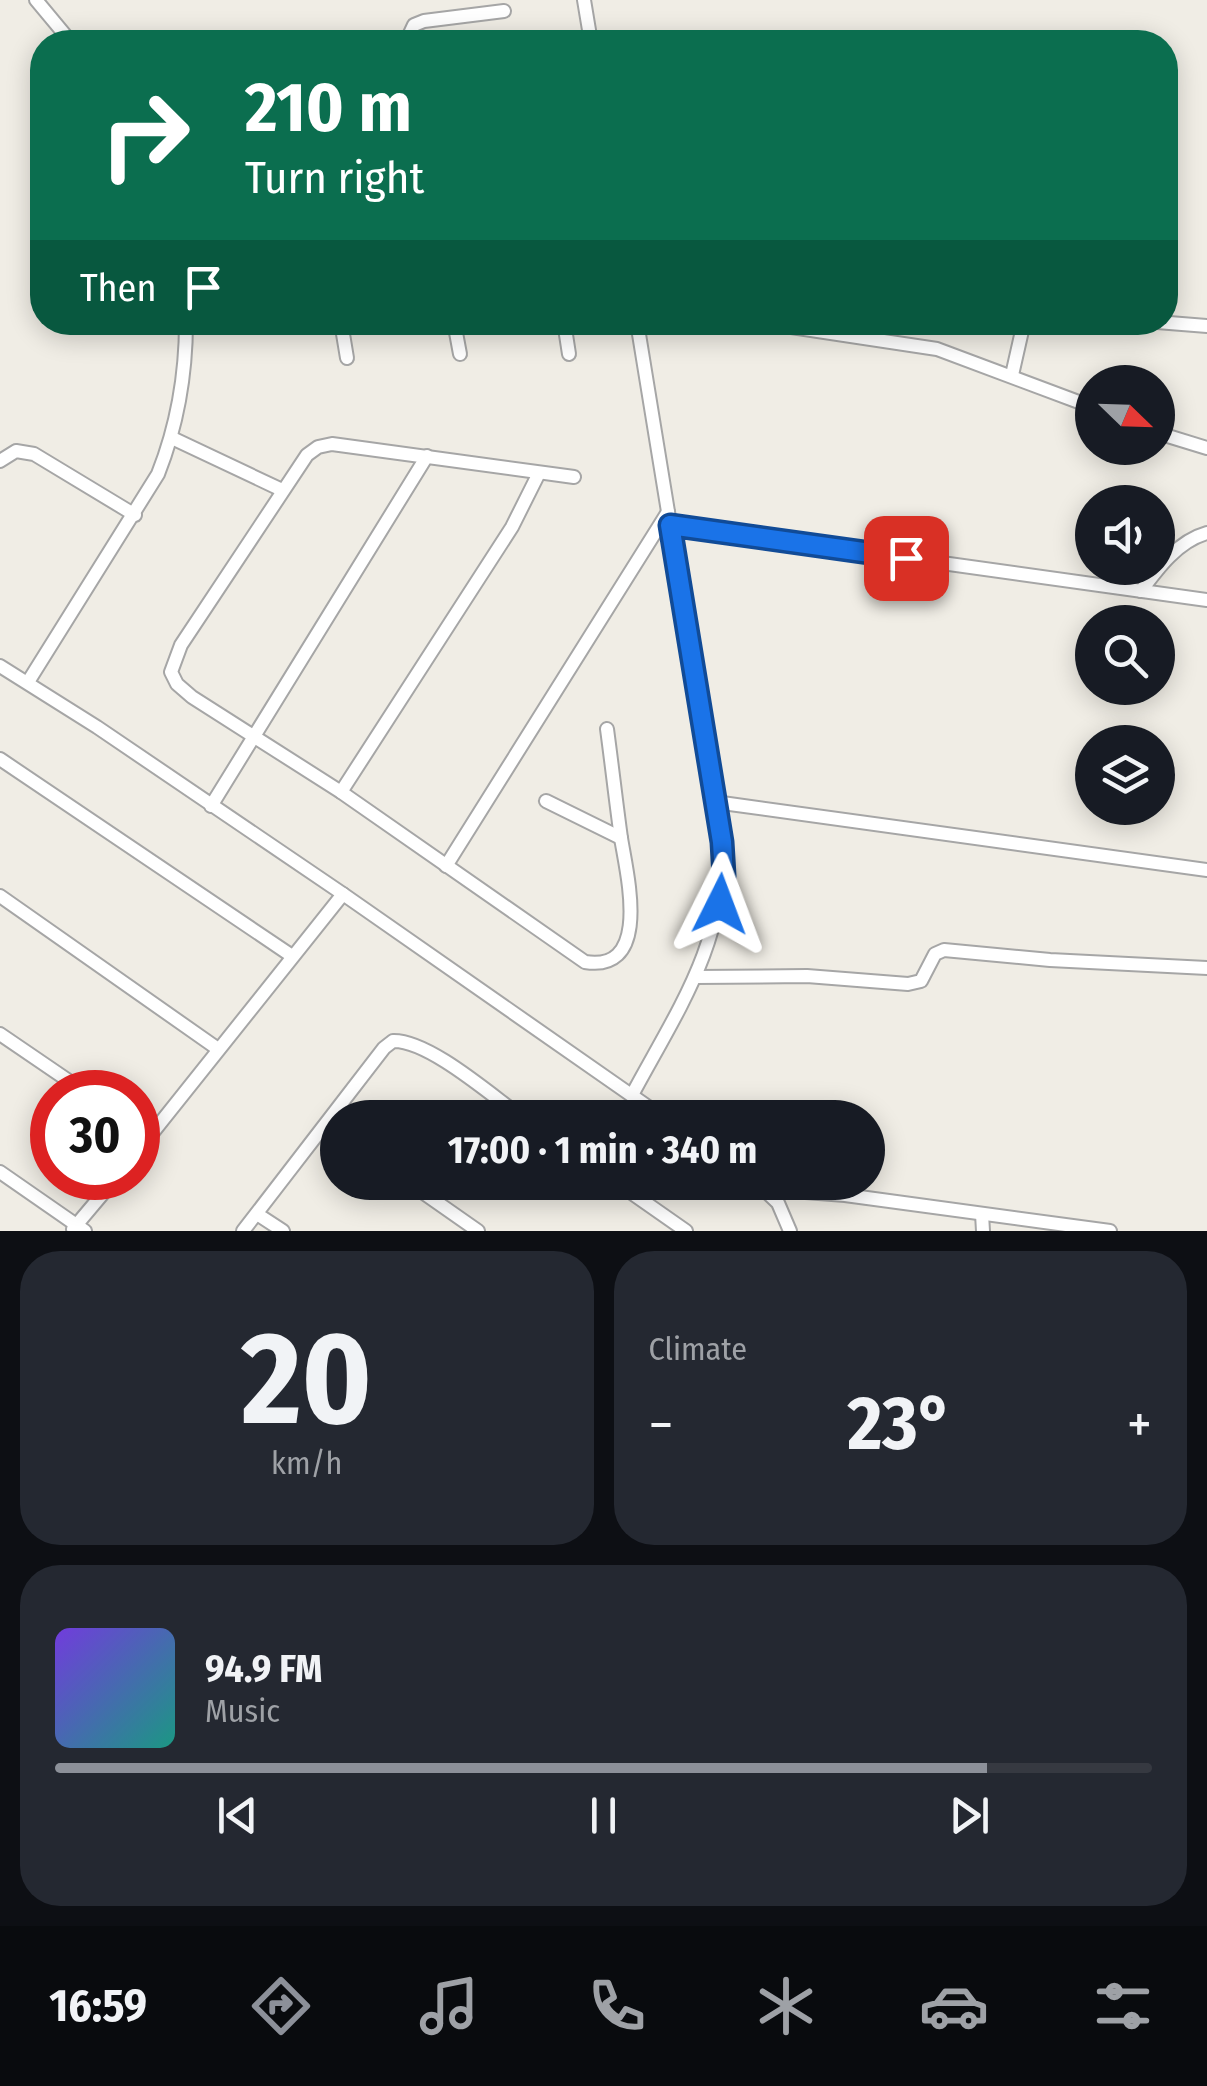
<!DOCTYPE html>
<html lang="en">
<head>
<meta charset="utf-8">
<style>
  :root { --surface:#171b24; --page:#242831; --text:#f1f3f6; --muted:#9ea1a6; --line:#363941; --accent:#8c9099 }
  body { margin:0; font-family:"Fira Sans Condensed",sans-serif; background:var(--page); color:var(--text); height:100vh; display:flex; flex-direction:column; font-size:38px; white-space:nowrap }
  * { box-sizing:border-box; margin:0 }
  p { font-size:32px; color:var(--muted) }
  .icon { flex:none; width:55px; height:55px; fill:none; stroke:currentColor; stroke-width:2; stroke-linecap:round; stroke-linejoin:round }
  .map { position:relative; height:1231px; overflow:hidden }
  .panel { display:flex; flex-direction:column; gap:20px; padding:20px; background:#0d0f14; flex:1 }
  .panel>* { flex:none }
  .top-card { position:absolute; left:30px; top:30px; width:1148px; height:305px; border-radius:40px; box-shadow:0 5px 25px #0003; background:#0b6e4f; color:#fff; overflow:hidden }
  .needle { width:65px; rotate:113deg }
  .fabs { position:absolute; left:1075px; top:365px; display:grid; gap:20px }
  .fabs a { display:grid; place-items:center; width:100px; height:100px; border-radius:50%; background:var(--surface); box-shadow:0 5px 25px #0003; font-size:50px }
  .speed { position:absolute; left:30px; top:1070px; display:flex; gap:20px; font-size:50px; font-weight:700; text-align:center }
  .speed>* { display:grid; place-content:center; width:130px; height:130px; border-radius:50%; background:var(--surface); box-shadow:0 5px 25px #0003; line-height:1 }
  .speed .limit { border:15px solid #d22; background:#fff; color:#111 }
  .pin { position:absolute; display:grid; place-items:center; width:85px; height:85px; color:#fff; margin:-42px; border-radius:20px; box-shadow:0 5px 15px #0006 }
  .me { position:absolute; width:110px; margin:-55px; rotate:3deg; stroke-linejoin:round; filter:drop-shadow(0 0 8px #0008) }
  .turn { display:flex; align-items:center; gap:35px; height:210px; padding:0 50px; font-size:45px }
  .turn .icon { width:130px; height:130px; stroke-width:2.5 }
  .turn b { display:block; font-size:70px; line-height:85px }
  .then { display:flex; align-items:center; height:95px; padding:0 50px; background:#0003; gap:20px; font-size:38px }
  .big { font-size:75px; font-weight:700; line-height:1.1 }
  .panel .tile { flex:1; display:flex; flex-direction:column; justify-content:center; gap:15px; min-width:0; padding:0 35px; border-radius:40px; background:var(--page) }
  .panel .dial { align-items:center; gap:0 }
  .dial b { font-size:130px; line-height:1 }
  .song { display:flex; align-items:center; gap:30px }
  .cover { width:120px; height:120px; border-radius:15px; background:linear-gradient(135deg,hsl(260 70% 55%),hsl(170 70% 35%)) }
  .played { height:10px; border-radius:5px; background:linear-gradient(90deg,var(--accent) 85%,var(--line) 85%) }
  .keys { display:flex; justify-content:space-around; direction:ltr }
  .heat { display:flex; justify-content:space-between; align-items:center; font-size:55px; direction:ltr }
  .panel .tiles { flex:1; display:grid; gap:20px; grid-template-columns:1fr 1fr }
  .tile:last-child { grid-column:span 2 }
  .trip { position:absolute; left:320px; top:1100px; width:565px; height:100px; border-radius:50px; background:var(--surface); box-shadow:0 5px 25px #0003; font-weight:700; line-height:100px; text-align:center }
  .menu { display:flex; height:160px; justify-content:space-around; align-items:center; background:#090b0e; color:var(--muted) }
  .menu .icon { width:70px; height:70px }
  .menu .active { color:var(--accent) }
  .menu b { font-size:45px; color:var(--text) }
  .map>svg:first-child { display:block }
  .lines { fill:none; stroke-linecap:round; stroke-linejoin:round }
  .street-casing { stroke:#a6a6a6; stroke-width:16 }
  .street { stroke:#fff; stroke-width:12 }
  .route-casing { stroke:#114b97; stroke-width:25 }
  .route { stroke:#1a73e8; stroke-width:18 }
</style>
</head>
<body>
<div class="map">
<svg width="1207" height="1231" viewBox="0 0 1207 1231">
  <rect width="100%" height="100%" fill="#f0ede5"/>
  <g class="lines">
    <defs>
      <g id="street">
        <path d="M36,0L71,42"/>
        <path d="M584,0L591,42"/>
        <path d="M406,42L414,25L424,21L504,11"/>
        <path d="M341,322L347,358"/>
        <path d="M454,322L460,354"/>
        <path d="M564,322L569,354"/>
        <path d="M757,322L937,349L1092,407"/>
        <path d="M1157,322L1207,326"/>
        <path d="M1012,375L1024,322"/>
        <path d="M1158,433L1207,448"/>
        <path d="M172,438L282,490"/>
        <path d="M0,461L16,451L34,454L135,515"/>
        <path d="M574,477L332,444L318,447L307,455L181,645L171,672L177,684L192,697L341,792L585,962C652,973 627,875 621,838C616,802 612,766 607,729"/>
        <path d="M670,525L1207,600"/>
        <path d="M1141,591C1158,568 1178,541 1207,533"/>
        <path d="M0,666L97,727L343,894L664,1118"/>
        <path d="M28,682L158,474C177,426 186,374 186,322"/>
        <path d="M0,759L292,956"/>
        <path d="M341,792L512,527L539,473"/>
        <path d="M546,801L621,838"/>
        <path d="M715,802L1207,870"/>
        <path d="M211,806L427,456"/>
        <path d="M446,866L668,512"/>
        <path d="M0,896L218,1049"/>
        <path d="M695,977L807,976L908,984L921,981L935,954L944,950L1050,960L1207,968"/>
        <path d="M0,1034L85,1092"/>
        <path d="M632,1095C677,1011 727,941 722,842L637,322"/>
        <path d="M138,1151L343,894"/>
        <path d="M0,1172L85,1231"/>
        <path d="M408,1182L478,1231"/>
        <path d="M616,1182L686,1231"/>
        <path d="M756,1182L778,1203L790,1231"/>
        <path d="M766,1189L845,1195L1110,1231"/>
        <path d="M257,1214L283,1231"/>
        <path d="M982,1214L983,1231"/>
        <path d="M73,1229L116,1178"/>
        <path d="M243,1231L384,1048L393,1041C429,1040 492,1096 523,1118"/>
      </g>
    </defs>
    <use href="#street" class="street-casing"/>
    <use href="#street" class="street"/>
  </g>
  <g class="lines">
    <defs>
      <path id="route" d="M720,904L724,876L722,842L670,525L906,558"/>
    </defs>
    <use href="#route" class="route-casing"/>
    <use href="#route" class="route"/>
  </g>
</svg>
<div class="fabs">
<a><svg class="needle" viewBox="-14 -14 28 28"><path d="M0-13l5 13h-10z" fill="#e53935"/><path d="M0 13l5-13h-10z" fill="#9ea1a6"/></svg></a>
<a><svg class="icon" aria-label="sound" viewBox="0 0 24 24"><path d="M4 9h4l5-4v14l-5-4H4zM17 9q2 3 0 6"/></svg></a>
<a><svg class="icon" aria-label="search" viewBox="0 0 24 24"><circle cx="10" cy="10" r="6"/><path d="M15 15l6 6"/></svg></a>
<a><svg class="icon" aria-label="layers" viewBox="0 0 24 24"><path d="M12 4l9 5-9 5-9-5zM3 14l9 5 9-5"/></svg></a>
</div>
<div class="speed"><div class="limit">30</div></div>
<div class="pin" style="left:906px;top:558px;background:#d93025"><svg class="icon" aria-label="arrive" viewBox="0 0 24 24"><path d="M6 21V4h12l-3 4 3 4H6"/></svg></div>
<svg class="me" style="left:720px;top:904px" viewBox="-20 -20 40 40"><path d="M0-17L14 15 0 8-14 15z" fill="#1a73e8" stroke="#fff" stroke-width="4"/></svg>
<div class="trip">17:00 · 1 min · 340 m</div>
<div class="top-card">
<div class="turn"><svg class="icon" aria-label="right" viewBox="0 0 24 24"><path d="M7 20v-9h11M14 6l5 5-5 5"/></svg><div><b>210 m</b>Turn right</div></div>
<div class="then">Then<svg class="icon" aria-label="arrive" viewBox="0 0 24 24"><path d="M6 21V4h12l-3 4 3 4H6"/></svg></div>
</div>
</div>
<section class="panel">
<div class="tiles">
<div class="tile dial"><b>20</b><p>km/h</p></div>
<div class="tile"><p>Climate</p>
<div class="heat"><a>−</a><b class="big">23°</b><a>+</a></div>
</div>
<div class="tile">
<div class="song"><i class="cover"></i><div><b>94.9 FM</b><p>Music</p></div></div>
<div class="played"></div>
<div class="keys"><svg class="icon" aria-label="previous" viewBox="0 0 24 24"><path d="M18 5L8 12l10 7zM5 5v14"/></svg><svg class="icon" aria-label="pause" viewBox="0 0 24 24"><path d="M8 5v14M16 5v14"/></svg><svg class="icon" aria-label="next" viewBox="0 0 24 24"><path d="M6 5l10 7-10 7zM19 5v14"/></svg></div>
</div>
</div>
</section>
<nav class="menu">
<b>16:59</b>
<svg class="icon active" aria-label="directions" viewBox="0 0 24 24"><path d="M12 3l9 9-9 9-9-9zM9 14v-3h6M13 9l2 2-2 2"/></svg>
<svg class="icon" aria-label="music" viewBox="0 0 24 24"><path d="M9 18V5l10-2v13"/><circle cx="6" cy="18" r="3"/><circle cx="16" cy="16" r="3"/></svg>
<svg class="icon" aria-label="phone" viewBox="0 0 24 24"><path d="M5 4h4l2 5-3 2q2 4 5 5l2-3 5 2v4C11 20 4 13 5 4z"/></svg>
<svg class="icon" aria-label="climate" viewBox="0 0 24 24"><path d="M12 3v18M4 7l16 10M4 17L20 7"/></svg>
<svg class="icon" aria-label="car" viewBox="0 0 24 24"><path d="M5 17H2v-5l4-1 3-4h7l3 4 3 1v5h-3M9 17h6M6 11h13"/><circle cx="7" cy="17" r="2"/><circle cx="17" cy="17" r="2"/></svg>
<svg class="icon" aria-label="filters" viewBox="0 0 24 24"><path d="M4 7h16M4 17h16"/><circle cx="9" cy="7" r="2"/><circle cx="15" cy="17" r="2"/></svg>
</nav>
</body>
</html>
